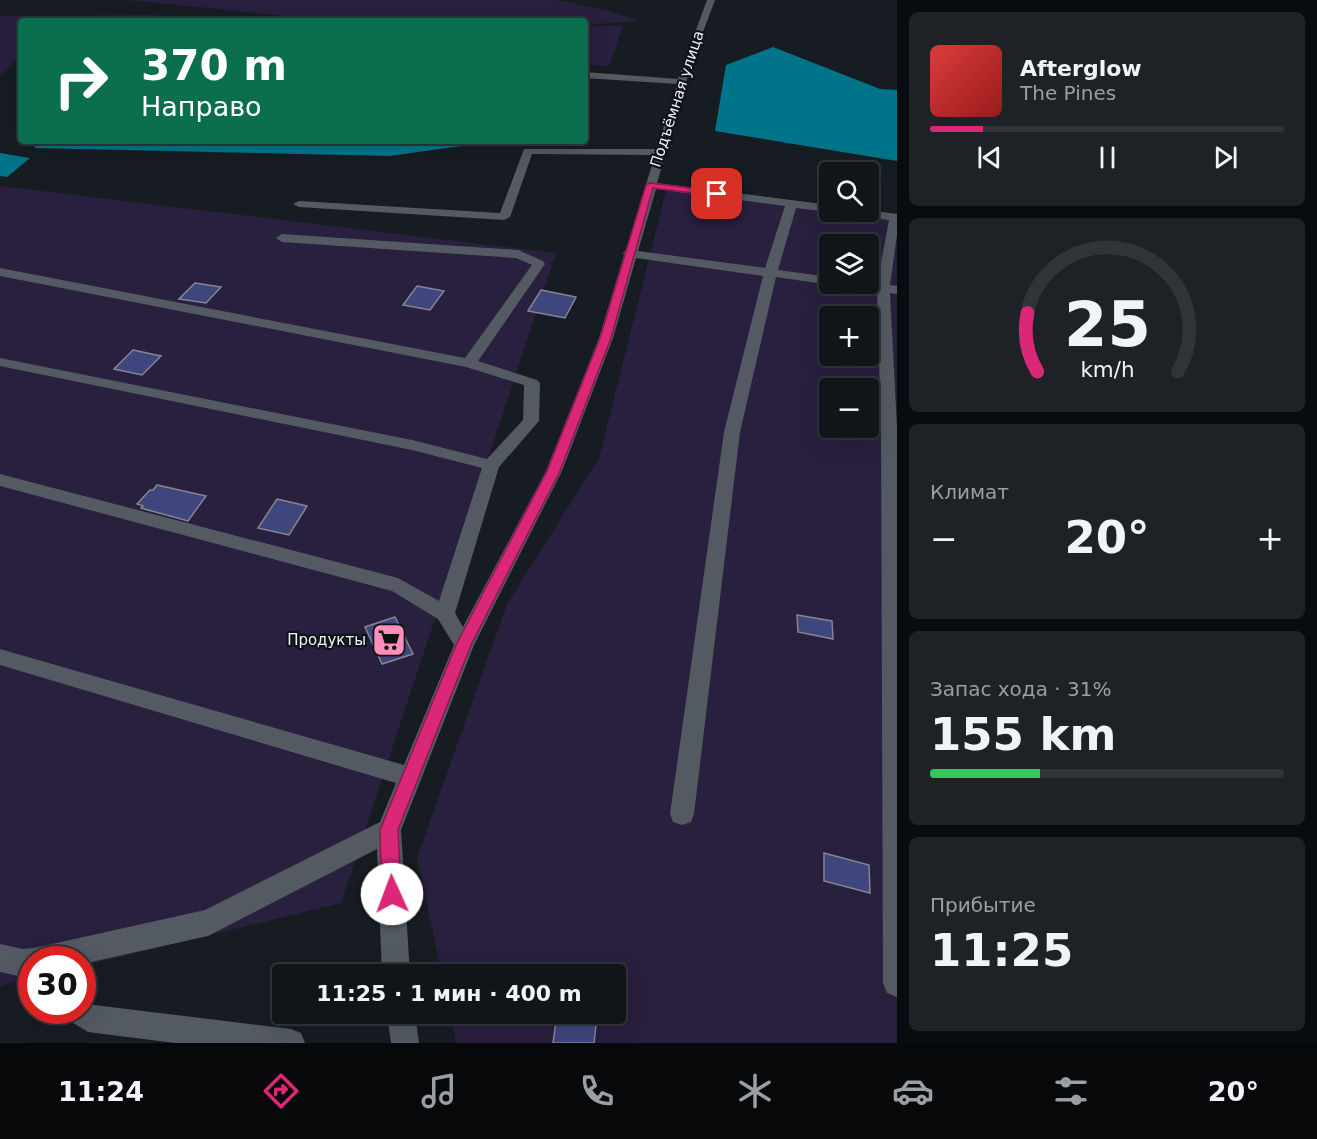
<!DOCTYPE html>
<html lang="ru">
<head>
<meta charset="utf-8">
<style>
  :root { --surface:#11151a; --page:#1e2227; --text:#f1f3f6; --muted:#9c9fa2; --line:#303439; --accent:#db2777 }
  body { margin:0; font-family:"DejaVu Sans",sans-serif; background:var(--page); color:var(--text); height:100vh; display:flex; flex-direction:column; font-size:22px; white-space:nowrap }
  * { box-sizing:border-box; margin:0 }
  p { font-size:20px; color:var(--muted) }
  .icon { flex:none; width:33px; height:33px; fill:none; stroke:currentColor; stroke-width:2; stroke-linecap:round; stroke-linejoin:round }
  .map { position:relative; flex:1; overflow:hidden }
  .details { display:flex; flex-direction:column; gap:12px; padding:12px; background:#090c0e; width:420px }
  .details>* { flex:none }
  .guide { position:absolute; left:18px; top:18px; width:570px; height:126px; border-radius:6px; box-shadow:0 6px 24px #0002,0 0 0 2px var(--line); background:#0b6e4f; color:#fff; overflow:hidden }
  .controls { position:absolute; left:819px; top:162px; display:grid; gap:12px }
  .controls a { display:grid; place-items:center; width:60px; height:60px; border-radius:6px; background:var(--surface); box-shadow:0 6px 24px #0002,0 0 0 2px var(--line); font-size:30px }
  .speed { position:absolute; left:18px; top:946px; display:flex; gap:12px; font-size:30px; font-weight:700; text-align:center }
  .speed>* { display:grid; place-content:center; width:78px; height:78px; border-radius:50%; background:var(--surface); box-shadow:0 6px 24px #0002,0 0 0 2px var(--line); line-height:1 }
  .speed .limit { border:9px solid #d22; background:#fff; color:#111 }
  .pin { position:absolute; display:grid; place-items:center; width:51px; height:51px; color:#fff; margin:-26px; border-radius:12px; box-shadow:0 3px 9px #0006 }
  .me { position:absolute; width:66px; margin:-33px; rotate:358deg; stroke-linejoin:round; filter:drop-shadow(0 0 4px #0008) }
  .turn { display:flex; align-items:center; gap:21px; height:126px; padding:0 24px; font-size:27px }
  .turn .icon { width:78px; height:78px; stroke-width:2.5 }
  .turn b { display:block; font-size:42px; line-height:51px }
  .big { font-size:45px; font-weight:600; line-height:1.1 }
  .details .tile { flex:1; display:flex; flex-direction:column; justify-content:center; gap:9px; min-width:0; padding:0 21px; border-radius:9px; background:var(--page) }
  .details .dial { align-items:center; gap:0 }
  .dial svg { height:156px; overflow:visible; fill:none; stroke:var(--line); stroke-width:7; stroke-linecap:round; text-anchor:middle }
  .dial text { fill:var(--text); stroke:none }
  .song { display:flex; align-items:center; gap:18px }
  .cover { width:72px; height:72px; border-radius:9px; background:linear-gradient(135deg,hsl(0 70% 55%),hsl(0 70% 35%)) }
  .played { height:6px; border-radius:3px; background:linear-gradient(90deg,var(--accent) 15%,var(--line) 15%) }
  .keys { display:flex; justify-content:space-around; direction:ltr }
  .heat { display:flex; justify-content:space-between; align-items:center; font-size:33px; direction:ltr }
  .charge { height:9px; border-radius:4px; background:linear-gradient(90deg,#34c759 31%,var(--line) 0) }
  .trip { position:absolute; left:272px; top:964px; width:354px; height:60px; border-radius:6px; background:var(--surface); box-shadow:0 6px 24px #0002,0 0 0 2px var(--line); font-weight:600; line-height:60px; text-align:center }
  .dock { display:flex; height:96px; justify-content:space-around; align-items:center; background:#07080a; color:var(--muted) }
  .dock .icon { width:42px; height:42px }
  .dock .current { color:var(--accent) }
  .dock b { font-size:27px; color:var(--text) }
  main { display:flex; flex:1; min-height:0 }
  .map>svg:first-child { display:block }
  .green { fill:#291f3e; fill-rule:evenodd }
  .water { fill:#00748a }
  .building { fill:#3f457d; stroke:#848691; stroke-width:1.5 }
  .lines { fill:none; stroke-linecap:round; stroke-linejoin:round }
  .minor { fill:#535a62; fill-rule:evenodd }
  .route { fill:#db2777; stroke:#8e194d; stroke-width:1.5 }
  .labels { text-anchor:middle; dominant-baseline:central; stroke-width:4.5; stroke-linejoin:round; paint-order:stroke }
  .street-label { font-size:15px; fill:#f0f4f9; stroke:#0e131a }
  .poi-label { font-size:15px; fill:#f0f4f9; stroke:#0e131a; text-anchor:end }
</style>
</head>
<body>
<main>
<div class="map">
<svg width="897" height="1043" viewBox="0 0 897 1043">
  <rect width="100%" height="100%" fill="#171c23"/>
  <g class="green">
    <path d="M127,0H558L609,11L639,21L585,25V21L314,19Z"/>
    <path d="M152,15L241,21H21V56L0,75V16Z"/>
    <path d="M585,26H623L609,66L585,65Z"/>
    <path d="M0,186L556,253L341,903L83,966L82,960H32L31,978L0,986Z"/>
    <path d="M667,187L830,212H863L897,216V1043H456L450,1014H615V975H442L417,858L507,604L599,458ZM830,244H868V284H830ZM830,316H868V356H830ZM830,388H868V428H830Z"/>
  </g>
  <g class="water">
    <path d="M773,47L880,89L897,90V161L715,131L726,65Z"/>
    <path d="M41,141H496L390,156L34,148Z"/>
    <path d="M0,153L30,158L7,177L0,176Z"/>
  </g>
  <g class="building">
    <path d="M195,283L221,287L206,303L179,299Z"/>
    <path d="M417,286L444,291L430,310L403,305Z"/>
    <path d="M541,290L576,297L565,318L528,311Z"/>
    <path d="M133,350L161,356L142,375L114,369Z"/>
    <path d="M157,485L206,496L188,521L141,508L143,506L137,504L150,490H153Z"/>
    <path d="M277,499L307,506L289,535L258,528Z"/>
    <path d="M797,615L832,621L833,639L798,632Z"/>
    <path d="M395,617L413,654L382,664L365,627Z"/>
    <path d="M824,853L869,865L870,893L824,881Z"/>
    <path d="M557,1014L597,1016L594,1043H553Z"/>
  </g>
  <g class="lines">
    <g class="minor">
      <path d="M707,0H715L692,61L657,183L830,205V212H834H830L796,208L778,270L830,277V284H835L830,285L776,277L740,432L694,814L691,822L682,825L673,822L670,814L724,432L763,276L636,258L613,338L562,471L474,645L401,830L410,975H382L377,849L208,936L82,964V960H32V975L23,977L0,972V944L23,949L34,948L205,910L380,822L396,783L0,665V649L404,765L454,645L438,619L392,591L0,486V474L398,578L439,601L482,468L412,450L0,366V358L412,440L487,459L523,420L524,385L466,367L0,276V268L465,358L532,265L516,258L282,242L276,238L282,234L518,250L543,261L545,264L478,361L537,380L540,383L539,421L499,467L455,613L463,627L546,471L599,338L624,255L623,253L626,250L655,155L532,154L510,217L504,220L299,207L293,204L299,201L500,213L524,149H657L677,84L585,78V72L678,79ZM656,189L785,206L765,268L638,251Z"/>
      <path d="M868,210L897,214V235L890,285L897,286V294L890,293L897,428V997L887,993L883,983L881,429L877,292L846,288L839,284H877L889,220L853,215L847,212Z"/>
      <path d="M82,998L94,1005L291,1029L301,1033L305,1043H175L88,1032L70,1021L66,1011H82Z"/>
      <path d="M387,1014H415L419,1043H391Z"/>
    </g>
  </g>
  <path class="route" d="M650,183L717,191L722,194L717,196L653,188L611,338L560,471L471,645L398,830L401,894L398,901L392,904L385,901L382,894L380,830L456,645L547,471L600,338L646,185Z"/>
  <defs>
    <symbol id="supermarket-square" viewBox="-11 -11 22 22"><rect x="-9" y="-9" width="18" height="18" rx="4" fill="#ff8ebb" stroke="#0e131a"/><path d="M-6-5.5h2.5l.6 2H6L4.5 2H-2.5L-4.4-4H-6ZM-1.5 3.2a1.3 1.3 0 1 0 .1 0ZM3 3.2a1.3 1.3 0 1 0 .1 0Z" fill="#111"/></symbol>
  </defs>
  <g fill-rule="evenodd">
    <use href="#supermarket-square" x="370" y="621" width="38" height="38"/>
  </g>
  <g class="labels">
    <g class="street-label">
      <text transform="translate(677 99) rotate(-72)">Подъёмная улица</text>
    </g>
    <g class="poi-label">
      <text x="366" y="640">Продукты</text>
    </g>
  </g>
</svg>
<div class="controls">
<a><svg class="icon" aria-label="search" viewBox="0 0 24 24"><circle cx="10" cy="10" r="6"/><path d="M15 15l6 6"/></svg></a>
<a><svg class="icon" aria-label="layers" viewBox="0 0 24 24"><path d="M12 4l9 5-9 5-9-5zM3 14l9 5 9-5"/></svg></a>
<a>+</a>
<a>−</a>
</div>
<div class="speed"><div class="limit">30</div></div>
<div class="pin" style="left:717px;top:194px;background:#d93025"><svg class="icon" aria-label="arrive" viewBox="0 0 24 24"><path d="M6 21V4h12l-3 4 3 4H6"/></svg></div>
<svg class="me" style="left:392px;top:894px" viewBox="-20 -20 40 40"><circle r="19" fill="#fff"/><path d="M0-13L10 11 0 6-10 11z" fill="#db2777"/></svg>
<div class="trip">11:25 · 1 мин · 400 m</div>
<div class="guide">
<div class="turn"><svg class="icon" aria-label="right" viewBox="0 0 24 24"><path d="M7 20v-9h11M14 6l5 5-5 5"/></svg><div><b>370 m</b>Направо</div></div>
</div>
</div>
<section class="details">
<div class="tile">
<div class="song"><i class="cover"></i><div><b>Afterglow</b><p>The Pines</p></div></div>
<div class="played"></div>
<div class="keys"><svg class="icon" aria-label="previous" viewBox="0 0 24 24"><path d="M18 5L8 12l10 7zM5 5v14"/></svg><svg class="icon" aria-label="pause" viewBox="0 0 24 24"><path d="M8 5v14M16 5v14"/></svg><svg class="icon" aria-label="next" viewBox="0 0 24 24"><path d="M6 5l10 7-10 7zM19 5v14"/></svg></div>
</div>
<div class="tile dial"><svg viewBox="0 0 100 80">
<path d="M14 69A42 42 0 1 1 86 69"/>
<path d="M14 69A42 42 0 0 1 9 39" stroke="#db2777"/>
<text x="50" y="56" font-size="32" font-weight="700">25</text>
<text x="50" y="72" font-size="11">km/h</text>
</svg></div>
<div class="tile"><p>Климат</p>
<div class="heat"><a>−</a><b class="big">20°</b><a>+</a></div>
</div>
<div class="tile"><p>Запас хода · 31%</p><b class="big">155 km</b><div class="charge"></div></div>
<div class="tile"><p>Прибытие</p><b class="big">11:25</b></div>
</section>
</main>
<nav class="dock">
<b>11:24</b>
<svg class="icon current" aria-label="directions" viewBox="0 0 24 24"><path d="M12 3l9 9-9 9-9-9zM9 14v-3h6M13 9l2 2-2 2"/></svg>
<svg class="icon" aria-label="music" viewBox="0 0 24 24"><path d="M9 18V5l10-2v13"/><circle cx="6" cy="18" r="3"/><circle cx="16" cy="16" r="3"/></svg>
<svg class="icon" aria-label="phone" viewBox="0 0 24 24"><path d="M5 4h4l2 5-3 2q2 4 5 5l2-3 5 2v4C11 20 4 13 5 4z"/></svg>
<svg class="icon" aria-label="climate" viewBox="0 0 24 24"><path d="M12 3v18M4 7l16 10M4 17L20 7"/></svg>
<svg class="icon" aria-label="car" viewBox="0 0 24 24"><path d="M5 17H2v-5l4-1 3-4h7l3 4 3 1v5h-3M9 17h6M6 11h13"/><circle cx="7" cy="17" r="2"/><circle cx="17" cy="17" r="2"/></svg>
<svg class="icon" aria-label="filters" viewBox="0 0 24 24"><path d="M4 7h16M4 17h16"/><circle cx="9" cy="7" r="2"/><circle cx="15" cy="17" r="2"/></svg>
<b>20°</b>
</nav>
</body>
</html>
